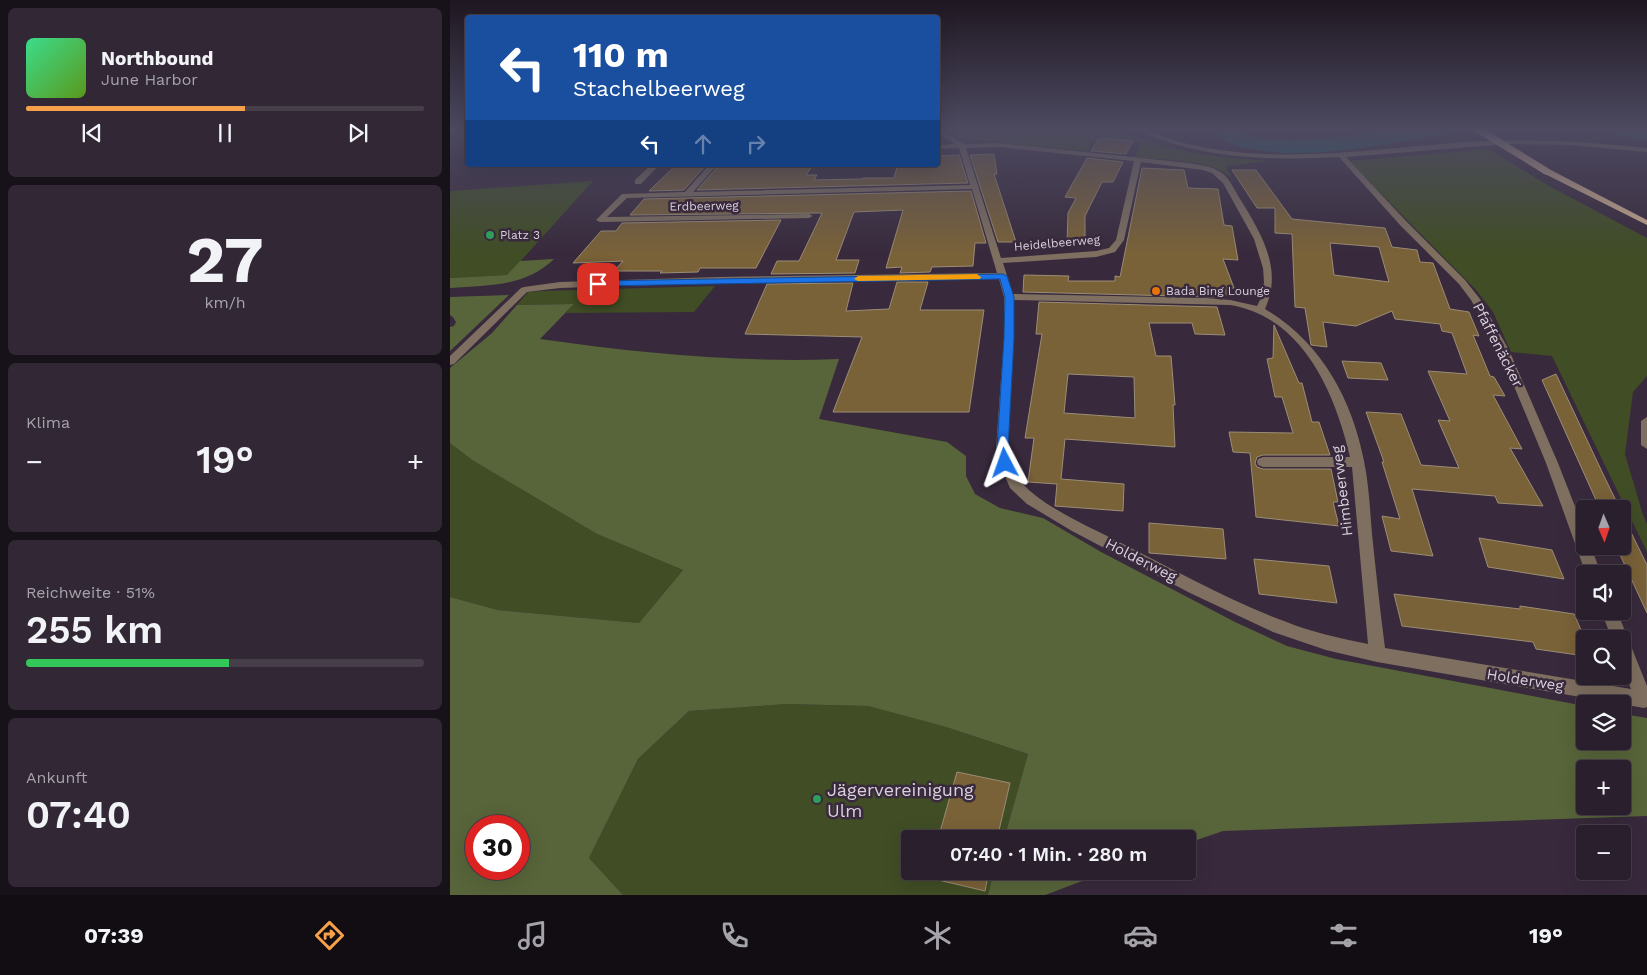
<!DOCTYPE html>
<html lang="de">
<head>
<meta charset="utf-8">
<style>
  :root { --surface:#2a202d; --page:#322835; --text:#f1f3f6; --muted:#a5a3aa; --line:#463e49; --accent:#f8a14a }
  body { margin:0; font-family:"Work Sans",sans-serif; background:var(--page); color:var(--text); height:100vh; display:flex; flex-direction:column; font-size:19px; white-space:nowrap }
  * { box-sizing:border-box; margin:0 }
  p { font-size:16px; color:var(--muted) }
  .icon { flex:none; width:28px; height:28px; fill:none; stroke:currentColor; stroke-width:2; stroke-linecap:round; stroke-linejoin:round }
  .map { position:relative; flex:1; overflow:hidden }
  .drawer { display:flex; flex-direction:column; gap:8px; padding:8px; background:#171219; width:450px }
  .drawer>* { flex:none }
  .top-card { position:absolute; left:15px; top:15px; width:475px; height:152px; border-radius:5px; box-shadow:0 5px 20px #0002,0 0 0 1px var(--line); background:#1a4fa0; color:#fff; overflow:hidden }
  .needle { width:32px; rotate:178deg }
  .fabs { position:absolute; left:1126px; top:500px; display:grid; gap:10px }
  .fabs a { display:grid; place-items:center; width:55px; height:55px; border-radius:5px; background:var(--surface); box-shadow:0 5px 20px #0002,0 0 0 1px var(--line); font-size:25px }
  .speed { position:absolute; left:15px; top:815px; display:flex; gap:10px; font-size:25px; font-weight:700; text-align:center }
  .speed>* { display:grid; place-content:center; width:65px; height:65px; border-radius:50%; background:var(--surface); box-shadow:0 5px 20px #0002,0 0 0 1px var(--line); line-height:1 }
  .speed .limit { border:8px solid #d22; background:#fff; color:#111 }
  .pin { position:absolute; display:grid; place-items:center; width:42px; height:42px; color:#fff; margin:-21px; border-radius:10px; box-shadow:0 2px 8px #0006 }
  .me { position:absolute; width:55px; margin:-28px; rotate:356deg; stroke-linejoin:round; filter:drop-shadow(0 0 4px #0008) }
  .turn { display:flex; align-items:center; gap:18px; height:105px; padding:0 25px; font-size:22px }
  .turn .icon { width:65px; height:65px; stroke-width:2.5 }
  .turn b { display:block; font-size:35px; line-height:42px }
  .lanes { display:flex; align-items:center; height:48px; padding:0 25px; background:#0003; justify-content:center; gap:25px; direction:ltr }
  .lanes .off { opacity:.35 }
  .big { font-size:38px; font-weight:600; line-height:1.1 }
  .drawer .widget { flex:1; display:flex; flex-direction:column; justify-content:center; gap:8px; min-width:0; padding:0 18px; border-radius:8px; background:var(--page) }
  .drawer .dial { align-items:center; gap:0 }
  .dial b { font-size:65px; line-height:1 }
  .song { display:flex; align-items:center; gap:15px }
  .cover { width:60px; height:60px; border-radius:8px; background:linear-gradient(135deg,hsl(150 70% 55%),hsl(90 70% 35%)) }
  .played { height:5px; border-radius:2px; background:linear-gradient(90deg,var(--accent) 55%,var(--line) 55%) }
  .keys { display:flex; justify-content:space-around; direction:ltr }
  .heat { display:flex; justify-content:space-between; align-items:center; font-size:28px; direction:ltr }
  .charge { height:8px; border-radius:4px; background:linear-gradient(90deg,#34c759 51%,var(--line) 0) }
  .trip { position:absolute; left:451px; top:830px; width:295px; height:50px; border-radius:5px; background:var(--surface); box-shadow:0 5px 20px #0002,0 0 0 1px var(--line); font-weight:600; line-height:50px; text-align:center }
  .menu { display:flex; height:80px; justify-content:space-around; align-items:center; background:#110d12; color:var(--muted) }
  .menu .icon { width:35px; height:35px }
  .menu .selected { color:var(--accent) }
  .menu b { font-size:22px; color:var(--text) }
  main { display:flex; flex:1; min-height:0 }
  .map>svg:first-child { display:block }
  .green { fill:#404d25 }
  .forest { fill:#58653a; fill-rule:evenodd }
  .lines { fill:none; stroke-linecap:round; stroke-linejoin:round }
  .river { fill:#1b5f65; fill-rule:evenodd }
  .building { fill:#796138; stroke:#9c8d76; fill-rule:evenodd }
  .minor { fill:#7e6f60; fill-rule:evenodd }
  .major { fill:#ccad8e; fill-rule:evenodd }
  .major-bridge { stroke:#ccad8e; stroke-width:7 }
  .route { fill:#1a73e8; stroke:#114b97 }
  .slow { fill:#f59e0b }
  .leisure-dot { fill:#2e9e5b; stroke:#382a3c; stroke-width:2 }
  .food-dot { fill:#e8710a; stroke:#382a3c; stroke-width:2 }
  .labels { text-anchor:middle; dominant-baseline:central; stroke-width:5; stroke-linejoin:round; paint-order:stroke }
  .far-street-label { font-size:12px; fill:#d9d0dc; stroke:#382a3c }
  .far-poi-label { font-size:12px; fill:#d9d0dc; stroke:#382a3c; text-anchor:start }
  .street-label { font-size:15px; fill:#d9d0dc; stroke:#382a3c }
  .near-poi-label { font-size:18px; fill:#d9d0dc; stroke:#382a3c; text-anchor:start }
</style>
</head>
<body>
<main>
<section class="drawer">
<div class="widget">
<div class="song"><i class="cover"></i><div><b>Northbound</b><p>June Harbor</p></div></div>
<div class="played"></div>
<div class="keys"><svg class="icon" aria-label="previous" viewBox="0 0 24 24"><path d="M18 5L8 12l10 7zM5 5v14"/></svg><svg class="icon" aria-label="pause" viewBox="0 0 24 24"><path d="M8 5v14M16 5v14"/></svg><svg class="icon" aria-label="next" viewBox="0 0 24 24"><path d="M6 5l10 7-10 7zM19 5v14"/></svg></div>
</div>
<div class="widget dial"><b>27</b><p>km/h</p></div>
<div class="widget"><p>Klima</p>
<div class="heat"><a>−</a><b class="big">19°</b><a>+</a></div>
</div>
<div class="widget"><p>Reichweite · 51%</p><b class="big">255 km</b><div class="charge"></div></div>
<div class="widget"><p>Ankunft</p><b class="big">07:40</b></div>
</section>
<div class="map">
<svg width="1197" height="895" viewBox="0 0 1197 895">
  <rect width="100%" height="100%" fill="#382a3c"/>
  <g class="green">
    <path d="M492,128H668C715,153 769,158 821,161L775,166L782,178C761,159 713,160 685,157L691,141L646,136L637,151L513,139Z"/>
    <path d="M1038,149L1099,186L1197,238V376L1183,392L1175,454L1193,515L1197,524V552L1102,356L1061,352L1043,312L1027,291L899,161Z"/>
    <path d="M143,181L58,275L0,278V191Z"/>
    <path d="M265,286L244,312L116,313L124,304L67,305L78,292L91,291Z"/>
    <path d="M0,443L22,460L147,534L233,570L189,623L48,610L0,597Z"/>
    <path d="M337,704L418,706L496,727L578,754L554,839H460V871H544L538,895H173L139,858L188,759L239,711Z"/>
  </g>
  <g class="forest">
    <path d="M104,259C75,287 39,285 0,288V278L57,275L70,261Z"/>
    <path d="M59,295L0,351V327L4,326L6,322L3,317L0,315V297Z"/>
    <path d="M124,304L90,339C189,353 289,363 389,359L369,419L497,442L516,456V476L525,494L550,508L593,518L651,552L785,622L837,646L886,659L1135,706V741H1172L1173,714L1197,718V816L773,831L738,843V839H554L578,754L496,727L418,706L337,704L239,711L188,759L139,858L173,895H0V597L48,610L189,623L233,570L147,534L22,460L0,443V368L42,333L67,305ZM1135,769H1172V806H1135ZM26,826H69V869H26Z"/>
    <path d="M544,871H659L595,895H538Z"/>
  </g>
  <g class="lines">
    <g class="river">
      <path d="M763,128H785L793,135L811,139L843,140L879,138L960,128H1009L1006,132L999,134C939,143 857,162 798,148C793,147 785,146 780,143C774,141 767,133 763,128Z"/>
      <path d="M1149,128L1197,129V141L1152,132Z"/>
    </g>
  </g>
  <g class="building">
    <path d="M649,138L683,141L676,154L641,151Z"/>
    <path d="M544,154L547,174H544L566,242H548L520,155Z"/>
    <path d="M509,155L518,183L247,190L269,165H363L356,175H367L364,180L412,179L413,178H444L447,167L488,165V156Z"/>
    <path d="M637,158L673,162L663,182H652L635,216V245L617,244L618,213L626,198L615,197Z"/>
    <path d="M226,165H256L234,190L199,191Z"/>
    <path d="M692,168L734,170L738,188L768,189L774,225L782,226L788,260L773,259L784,288L779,289L780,295L763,294L764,297L573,292L574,275L619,276L618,281H665V276L670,277Z"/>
    <path d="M782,170H806L842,219L935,228L942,247L967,250L970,262L983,263L1000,309L1019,312L1029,336L1023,335L1040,376L1044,377L1055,396L1043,395L1072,449L1060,448L1093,506L1048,503L1045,496L962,489L983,556L941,551L932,516L950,519L932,462H934L916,412L951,414L971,465L1009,468L988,420L1000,421L978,371L1017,374L1002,333L992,331L990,324L945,319L942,311L906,326L873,322L877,347L861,345L855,308L845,307L842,234L825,233V208H807ZM880,243L929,247L939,282L884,275Z"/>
    <path d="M521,191L536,243H525L523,266L482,267L480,272L450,273L452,267L436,268L453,210L404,212L386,260H409L405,273L321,274L327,261H349L372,213L180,215L194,199Z"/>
    <path d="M331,220L306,268H250L248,272L210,273L212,271H164L173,261L123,263L151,231H166L172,223Z"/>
    <path d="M447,282H478L470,310H534L519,412H383L412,337L295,334L317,284L403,283L396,311L439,309Z"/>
    <path d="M589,302L767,307L775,335L745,334L742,323H699L706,356H721L725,405H723L725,447L615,439L611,479L674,484L673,511L605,506L607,484L578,482L584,438H575L592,334H586ZM618,374L684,377L685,418L614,413Z"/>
    <path d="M824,325L849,383H852L862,422H869L880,455H813L807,457L805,463L807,467L813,469H881L888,502H883L889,526L806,517L800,453L783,452L779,432L843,433L832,397H825L817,359L823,358Z"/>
    <path d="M892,361L931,363L938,380L898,378Z"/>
    <path d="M1106,374L1153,474L1170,509H1150L1092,380Z"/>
    <path d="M1172,514L1197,565V613L1166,546H1172Z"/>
    <path d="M699,523L773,529L776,559L699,553Z"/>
    <path d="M1029,538L1102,550L1114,579L1038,567Z"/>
    <path d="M804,559L879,566L887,603L809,594Z"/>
    <path d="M944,594L1070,609V606L1124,614L1135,639V656L1086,649L1083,642L952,626Z"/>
    <path d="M507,772L560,783L547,839H488Z"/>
    <path d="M481,871H539L535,891L480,878Z"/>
  </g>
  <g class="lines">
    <g class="minor">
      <path d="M683,128C699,128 714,138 730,142C757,149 787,153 816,154C890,157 964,144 1038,141C1091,139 1144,142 1197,148V152L1118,145L1058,144L896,157L956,221L1015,280L1030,299L1059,350L1108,463L1135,532V546H1141L1151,574H1136L1096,463L1049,350L1021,300L1009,284L950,225L889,157C828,160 765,160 707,138C699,135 690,133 683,128Z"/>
      <path d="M488,129L514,144L550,143L739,163C750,165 762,166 772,173C781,180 785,192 792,202C812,235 833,270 815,309C871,342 902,399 914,461C919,485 920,510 922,534C926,572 930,610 935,648L1181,689L1172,667V639H1162L1151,611H1167L1197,686V707L1194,708L927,662L876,650L823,632L740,593L622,531L577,504L560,488L549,463L546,448L554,338V297L549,279L268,283L110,288L77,292L4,364L0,365V356L71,288L74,287L110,282L268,277L547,273L522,189L177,198L157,217L359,214L363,216L359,218L150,222L146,220L172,194L235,192L259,165H267L243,192L520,185L509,148L488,149V145L505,144L488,133ZM550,147L684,161L666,240L659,248L646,251L551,258L516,148ZM691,162L753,170L762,173L773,183L804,239L813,268L814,282L812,296L807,306L780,300L756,298L563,294L553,263L646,257L665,252L674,240ZM564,300L780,305C853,317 885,393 900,457H813L808,459L807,462L808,465L813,467H902L918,644C889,638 861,632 834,621C777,600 723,569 669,542C640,527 593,507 572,483C563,474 561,459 558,448L564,338Z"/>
      <path d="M18,131V135L12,134Z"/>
      <path d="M201,165H209L191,184H185V180Z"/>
      <path d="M1197,417V449L1191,445V421Z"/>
    </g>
    <path class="major" d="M1093,169H1099L1197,220V225L1093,173Z"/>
    <path class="major-bridge" d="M1026,128L1096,171"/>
  </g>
  <linearGradient id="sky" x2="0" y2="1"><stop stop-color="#1f1721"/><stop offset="0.51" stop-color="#4d4a61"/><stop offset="1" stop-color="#4d4a61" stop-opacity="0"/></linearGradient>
  <rect width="1197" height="253" fill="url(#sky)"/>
  <path class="route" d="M553,274L557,276L564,297V338L558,448L560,463L555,468L549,463L547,448L554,338L555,297L550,279L148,286L144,284L148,281Z"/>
  <path class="slow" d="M527,274L531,277L530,279L408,281L404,279L408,276Z"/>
  <g class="leisure-dot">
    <circle cx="40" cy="235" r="5"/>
    <circle cx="367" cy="799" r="5"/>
  </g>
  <circle class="food-dot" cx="706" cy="291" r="5"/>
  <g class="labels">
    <g class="far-street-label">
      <text transform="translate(254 206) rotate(-1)">Erdbeerweg</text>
      <text transform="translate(607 243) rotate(-5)">Heidelbeerweg</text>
    </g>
    <g class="far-poi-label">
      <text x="50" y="235">Platz 3</text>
      <text x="716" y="291">Bada Bing Lounge</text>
    </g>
    <g class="street-label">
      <text transform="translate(1048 345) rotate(63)">Pfaffenäcker</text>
      <text transform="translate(892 491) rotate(-97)">Himbeerweg</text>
      <text transform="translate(691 560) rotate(27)">Holderweg</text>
      <text transform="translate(1075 680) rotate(9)">Holderweg</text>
    </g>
    <g class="near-poi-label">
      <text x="377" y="789">Jägervereinigung<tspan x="377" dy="21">Ulm</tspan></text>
    </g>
  </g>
</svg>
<div class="fabs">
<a><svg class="needle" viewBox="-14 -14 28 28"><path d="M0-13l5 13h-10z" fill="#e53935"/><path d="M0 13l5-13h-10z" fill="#a5a3aa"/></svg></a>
<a><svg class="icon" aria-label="sound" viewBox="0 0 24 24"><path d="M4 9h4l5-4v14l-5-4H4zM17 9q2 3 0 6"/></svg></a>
<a><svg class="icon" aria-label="search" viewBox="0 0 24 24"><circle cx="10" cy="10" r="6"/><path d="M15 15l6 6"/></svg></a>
<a><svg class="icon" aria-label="layers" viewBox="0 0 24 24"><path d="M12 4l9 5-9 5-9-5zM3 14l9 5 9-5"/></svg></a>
<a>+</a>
<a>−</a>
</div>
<div class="speed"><div class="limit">30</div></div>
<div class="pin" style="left:148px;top:284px;background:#d93025"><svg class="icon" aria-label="arrive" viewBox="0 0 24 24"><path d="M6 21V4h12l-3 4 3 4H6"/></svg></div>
<svg class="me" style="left:555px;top:463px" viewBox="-20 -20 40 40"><path d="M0-17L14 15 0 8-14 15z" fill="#1a73e8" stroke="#fff" stroke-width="4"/></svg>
<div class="trip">07:40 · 1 Min. · 280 m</div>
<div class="top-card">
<div class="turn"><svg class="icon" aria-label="left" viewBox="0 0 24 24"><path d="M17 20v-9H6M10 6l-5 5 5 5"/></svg><div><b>110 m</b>Stachelbeerweg</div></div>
<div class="lanes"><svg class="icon" aria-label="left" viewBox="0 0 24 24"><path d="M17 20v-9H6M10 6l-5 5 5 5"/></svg><svg class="icon off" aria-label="ahead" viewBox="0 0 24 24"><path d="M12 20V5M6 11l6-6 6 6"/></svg><svg class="icon off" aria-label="right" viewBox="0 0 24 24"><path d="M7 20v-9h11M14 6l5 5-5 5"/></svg></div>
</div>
</div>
</main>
<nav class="menu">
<b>07:39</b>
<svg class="icon selected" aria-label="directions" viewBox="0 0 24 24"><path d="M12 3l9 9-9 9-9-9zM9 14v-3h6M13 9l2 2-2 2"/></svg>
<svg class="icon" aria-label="music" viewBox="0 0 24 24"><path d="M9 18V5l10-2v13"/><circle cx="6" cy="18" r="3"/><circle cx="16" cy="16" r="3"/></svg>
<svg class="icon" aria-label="phone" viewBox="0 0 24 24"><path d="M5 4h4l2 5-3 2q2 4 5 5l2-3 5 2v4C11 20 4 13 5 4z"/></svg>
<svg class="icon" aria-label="climate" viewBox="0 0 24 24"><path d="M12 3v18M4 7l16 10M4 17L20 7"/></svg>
<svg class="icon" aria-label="car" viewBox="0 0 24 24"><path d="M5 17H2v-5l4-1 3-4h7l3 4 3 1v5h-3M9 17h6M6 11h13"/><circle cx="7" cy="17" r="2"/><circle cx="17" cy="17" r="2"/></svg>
<svg class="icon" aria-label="filters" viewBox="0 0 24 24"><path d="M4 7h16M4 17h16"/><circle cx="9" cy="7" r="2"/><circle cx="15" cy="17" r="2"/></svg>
<b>19°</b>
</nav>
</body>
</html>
